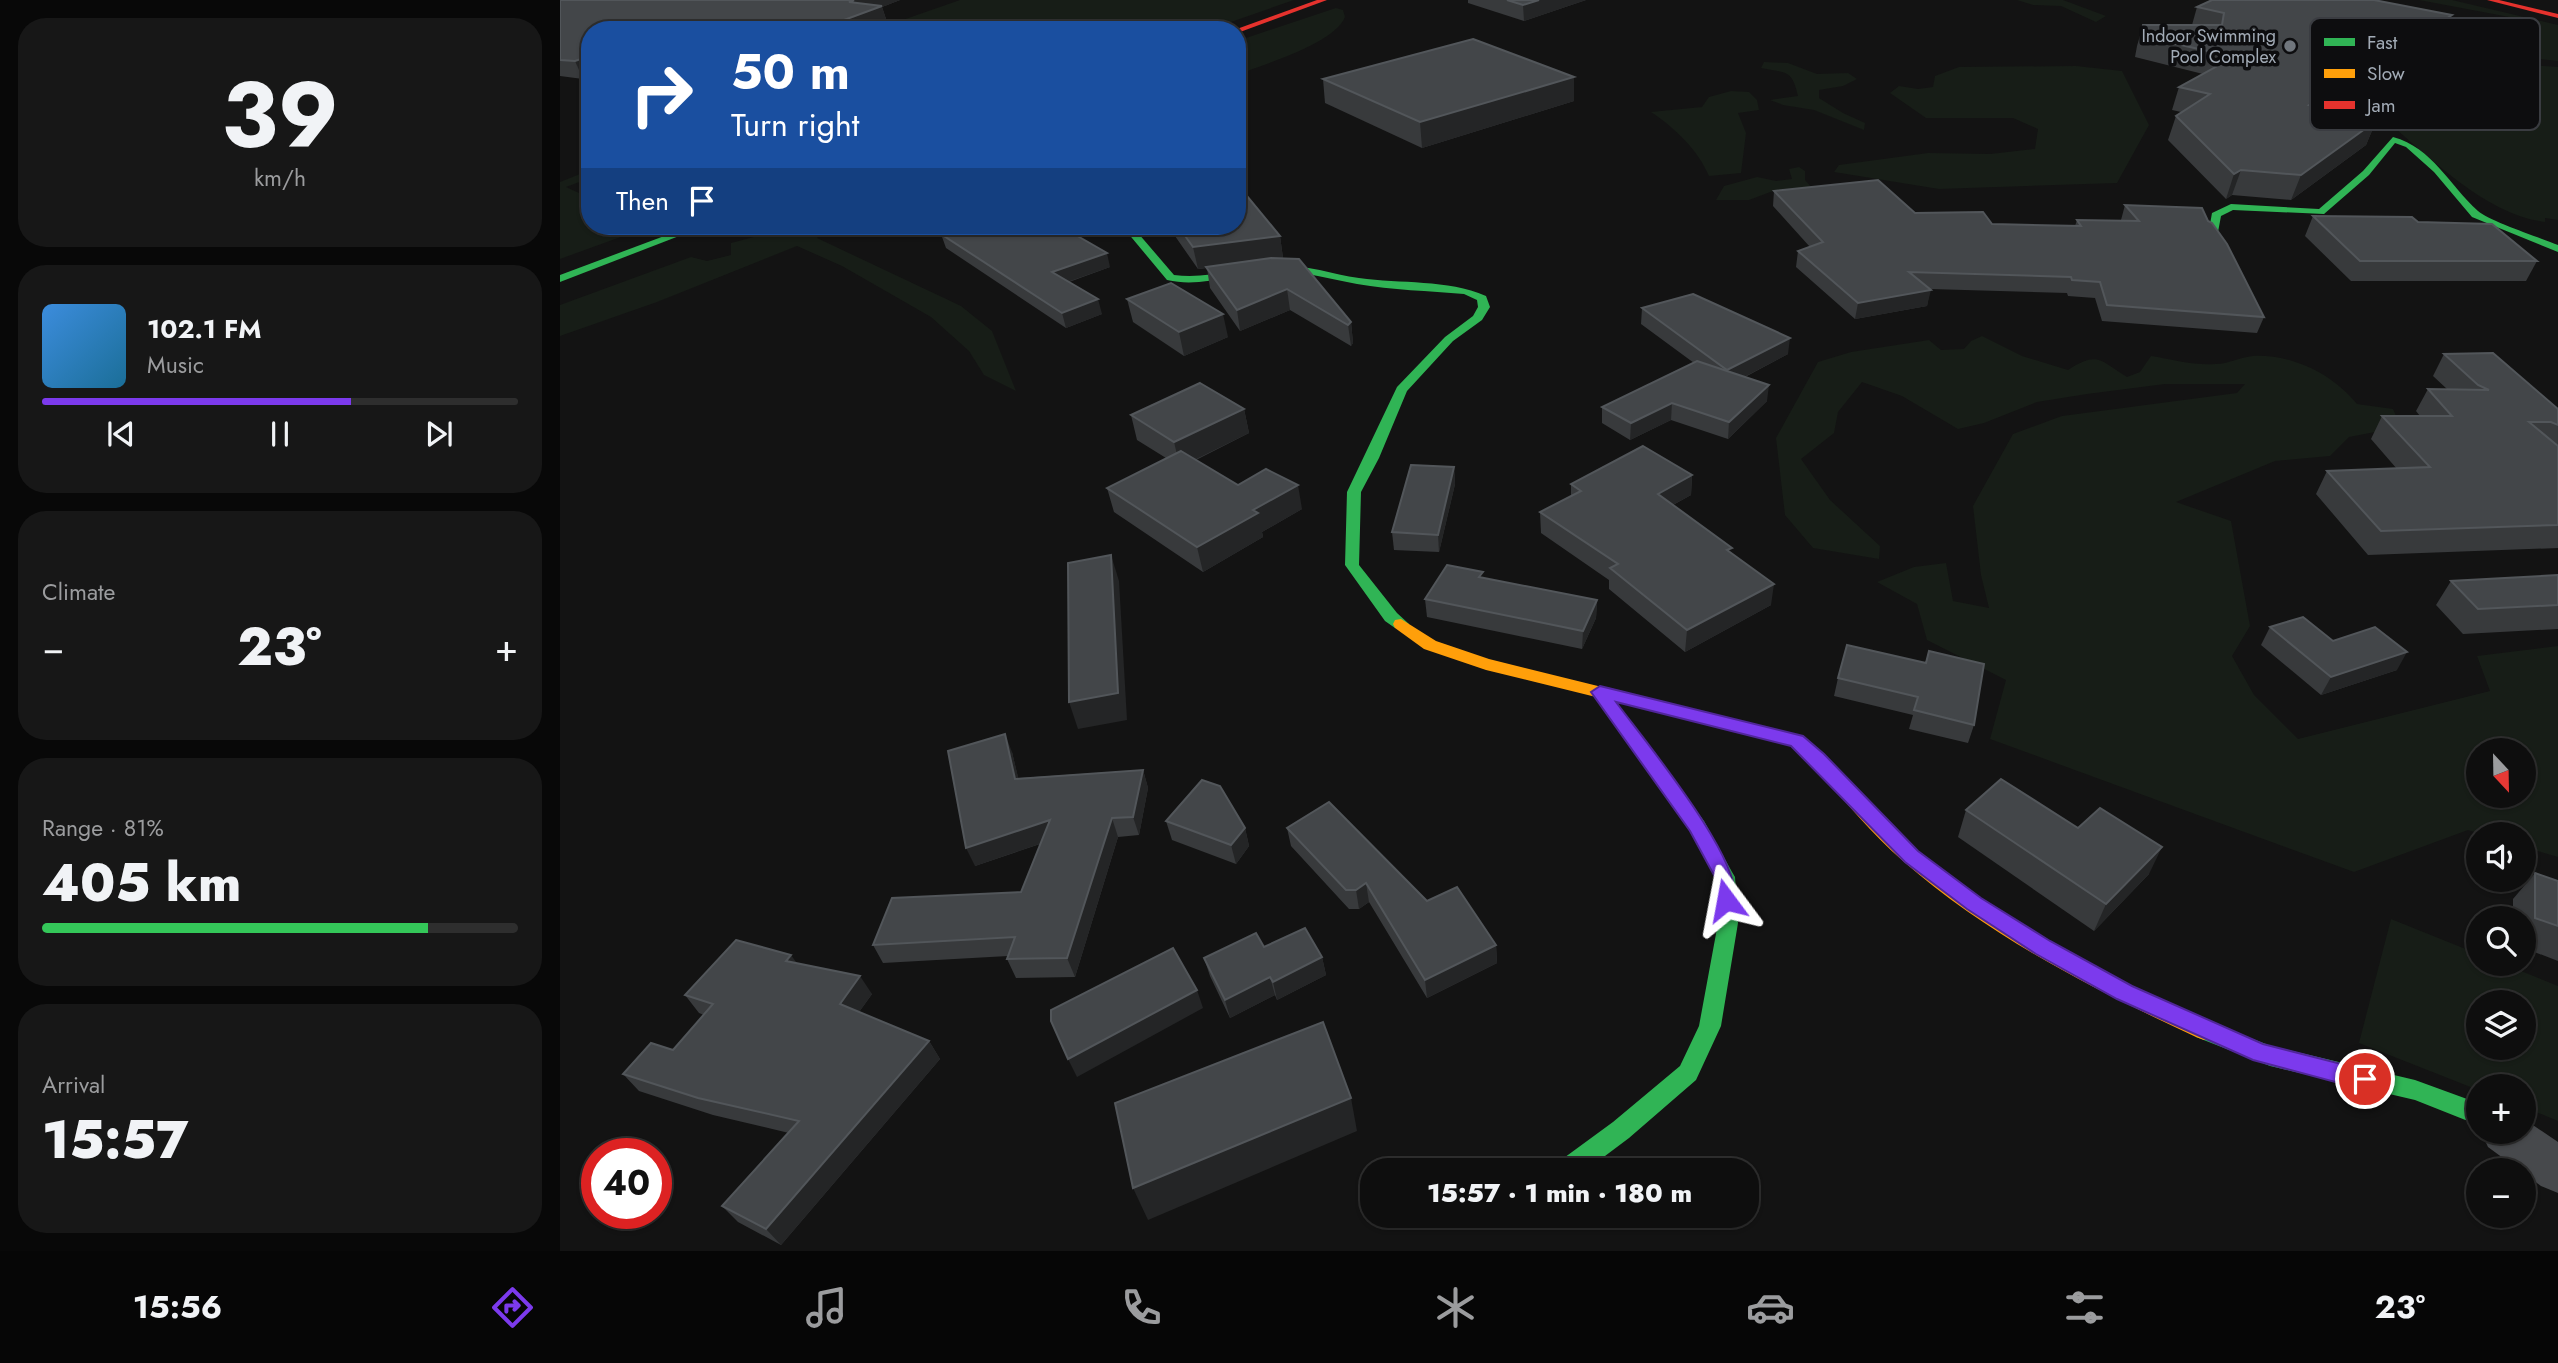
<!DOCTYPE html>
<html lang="en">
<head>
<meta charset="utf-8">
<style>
  :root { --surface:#0e0e0e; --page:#171717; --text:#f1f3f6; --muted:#9b9c9e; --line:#2e2e2e; --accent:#7c3aed }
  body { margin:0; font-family:Jost,sans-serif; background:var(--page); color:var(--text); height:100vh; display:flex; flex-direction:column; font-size:26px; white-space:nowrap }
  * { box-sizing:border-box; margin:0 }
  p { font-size:23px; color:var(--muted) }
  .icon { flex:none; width:38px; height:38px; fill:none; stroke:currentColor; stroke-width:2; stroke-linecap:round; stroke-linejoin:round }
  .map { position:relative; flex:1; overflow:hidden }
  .drawer { display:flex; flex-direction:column; gap:18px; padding:18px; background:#080808; width:560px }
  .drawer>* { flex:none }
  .banner { position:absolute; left:21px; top:21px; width:665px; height:214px; border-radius:28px; box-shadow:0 2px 5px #0004,0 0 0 2px var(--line); background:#1a4fa0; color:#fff; overflow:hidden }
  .needle { width:46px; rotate:158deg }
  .tools { position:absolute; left:1906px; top:738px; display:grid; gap:14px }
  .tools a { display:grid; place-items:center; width:70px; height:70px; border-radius:50%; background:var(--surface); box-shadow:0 2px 5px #0004,0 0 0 2px var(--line); font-size:35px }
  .speed { position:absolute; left:21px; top:1138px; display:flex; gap:14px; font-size:35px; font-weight:700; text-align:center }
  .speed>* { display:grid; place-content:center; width:91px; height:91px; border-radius:50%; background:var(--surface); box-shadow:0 2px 5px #0004,0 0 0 2px var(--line); line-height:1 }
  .speed .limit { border:10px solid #d22; background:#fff; color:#111 }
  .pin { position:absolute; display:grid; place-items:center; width:60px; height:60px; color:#fff; margin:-30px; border:4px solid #fff; border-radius:50%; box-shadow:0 2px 7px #0007 }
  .me { position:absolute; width:77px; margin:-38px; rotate:347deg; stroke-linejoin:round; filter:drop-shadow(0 0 5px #0008) }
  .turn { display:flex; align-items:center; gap:24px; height:147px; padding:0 35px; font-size:32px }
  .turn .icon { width:91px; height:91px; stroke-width:2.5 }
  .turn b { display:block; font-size:49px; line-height:60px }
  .then { display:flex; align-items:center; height:66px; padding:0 35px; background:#0003; gap:14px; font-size:26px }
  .big { font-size:52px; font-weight:800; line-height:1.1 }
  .drawer .card { flex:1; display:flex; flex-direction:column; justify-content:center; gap:10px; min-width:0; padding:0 24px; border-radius:28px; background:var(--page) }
  .drawer .dial { align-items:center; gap:0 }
  .dial b { font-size:91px; line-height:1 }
  .song { display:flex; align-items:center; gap:21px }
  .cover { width:84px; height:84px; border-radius:10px; background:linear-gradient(135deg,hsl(210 70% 55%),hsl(200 70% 35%)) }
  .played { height:7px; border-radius:4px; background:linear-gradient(90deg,var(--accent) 65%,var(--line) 65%) }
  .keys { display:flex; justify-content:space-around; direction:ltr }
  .heat { display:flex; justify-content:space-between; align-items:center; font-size:38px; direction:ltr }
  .charge { height:10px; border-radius:5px; background:linear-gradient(90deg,#34c759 81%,var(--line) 0) }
  .trip { position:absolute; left:800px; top:1158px; width:399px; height:70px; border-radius:28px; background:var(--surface); box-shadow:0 2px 5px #0004,0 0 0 2px var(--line); font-weight:800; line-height:70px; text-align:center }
  .dock { display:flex; height:112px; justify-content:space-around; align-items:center; background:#060606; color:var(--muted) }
  .dock .icon { width:49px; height:49px }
  .dock .on { color:var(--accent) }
  .dock b { font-size:32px; color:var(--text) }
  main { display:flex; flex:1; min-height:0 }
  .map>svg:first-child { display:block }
  .green { fill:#171d17; fill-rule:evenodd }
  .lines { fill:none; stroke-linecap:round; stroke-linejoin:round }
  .street { fill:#47494c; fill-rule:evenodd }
  .fast { fill:#30b455; fill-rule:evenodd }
  .slow { fill:#ff9f0a; fill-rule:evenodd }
  .jam { fill:#e5322d; fill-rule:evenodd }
  .wall { fill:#383a3c }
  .shaded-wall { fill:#242526 }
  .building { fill:#434649; stroke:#52565a; stroke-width:2 }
  .route { fill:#7c3aed; stroke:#51269a; stroke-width:2 }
  .poi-dot { fill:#70767d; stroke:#0d0d0f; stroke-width:2.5 }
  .labels { text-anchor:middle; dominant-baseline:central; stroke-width:7; stroke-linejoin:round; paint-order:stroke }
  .far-poi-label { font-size:18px; fill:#a2abb6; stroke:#0d0d0f; text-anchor:end }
  .key { fill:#0d0d0f; stroke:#3a3c41; stroke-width:2 }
  .key-label { font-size:19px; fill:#a2abb6 }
</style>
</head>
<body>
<main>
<section class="drawer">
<div class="card dial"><b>39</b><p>km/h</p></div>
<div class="card">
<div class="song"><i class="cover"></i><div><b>102.1 FM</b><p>Music</p></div></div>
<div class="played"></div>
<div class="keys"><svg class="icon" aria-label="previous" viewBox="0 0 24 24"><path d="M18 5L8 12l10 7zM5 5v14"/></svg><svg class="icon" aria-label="pause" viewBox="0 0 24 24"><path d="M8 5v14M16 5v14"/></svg><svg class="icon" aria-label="next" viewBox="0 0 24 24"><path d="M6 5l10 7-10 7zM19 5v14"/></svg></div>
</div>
<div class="card"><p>Climate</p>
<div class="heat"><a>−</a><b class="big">23°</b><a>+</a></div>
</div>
<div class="card"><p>Range · 81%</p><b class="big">405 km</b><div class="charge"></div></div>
<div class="card"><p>Arrival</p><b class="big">15:57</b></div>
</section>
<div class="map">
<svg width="1998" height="1251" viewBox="0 0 1998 1251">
  <rect width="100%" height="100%" fill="#131313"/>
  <g class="green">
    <path d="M400,0H734L648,30H314Z"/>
    <path d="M1457,0H1503L1546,16L1536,22L1501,6L1473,5Z"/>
    <path d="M1859,0H1892L1998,25V61L1954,56L1940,48L1976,22Z"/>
    <path d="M776,8L783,10L785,17C774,44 704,64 677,75V41Z"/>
    <path d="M1204,62L1228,63L1257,74L1288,73L1297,79L1283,86L1259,90V98L1283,113L1305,123L1304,130L1254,110L1223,105L1210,100L1238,96C1232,69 1226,73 1201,68Z"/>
    <path d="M1936,63L1998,67V220L1985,218V222C1925,215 1869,156 1824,119L1860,95L1865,87L1885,73Z"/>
    <path d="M1516,66L1562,71L1589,125L1557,183L1379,189L1274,172L1279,165L1368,153L1430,154L1475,149L1478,129L1453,118H1366L1330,93L1339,86L1358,89L1373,87L1375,76L1399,67Z"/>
    <path d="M1171,91L1189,92L1197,100L1199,110L1178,113L1186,133L1181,173L1149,176C1138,150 1115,128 1091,112L1142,107L1149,97Z"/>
    <path d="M1239,167L1245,171V180L1254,190L1237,196L1213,191L1189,200H1156L1164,186L1197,177L1216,181L1232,179L1229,169Z"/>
    <path d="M30,170V178L6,187L30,198V226H91L0,259V182Z"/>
    <path d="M214,226H267L257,238L401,306L432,331L456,391L424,375L409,351L371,317L282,266L237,246L97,302L0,336V305L131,257L147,261L171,255V243L194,237Z"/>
    <path d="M1422,336L1462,356L1508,370C1538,351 1539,360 1567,377L1580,372L1591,356C1611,359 1635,366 1656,364C1668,364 1680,357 1693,356C1732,354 1772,373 1797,404L1833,409L1841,427L1789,437L1770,456L1715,461L1616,502L1671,521L1690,626L1672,656L1694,695L1738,739L1930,691L1917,656L1998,646V857L1964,847V835H1924L1908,830L1794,872L1430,739L1446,680L1367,640L1357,604L1317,582L1354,567L1386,563L1393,601L1429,608L1421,575L1413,506L1453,434L1502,416L1677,393L1685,384H1605L1527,394L1477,402L1424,423L1398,429L1342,396L1302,382L1278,412L1274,433L1241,459L1270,500L1320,546L1319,559L1253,548L1225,515L1216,438L1258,362L1291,352L1369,340L1381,350L1404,349L1411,341ZM1918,751H1964V796H1918Z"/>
    <path d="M1831,919L1918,954V964H1944L1998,986V1121L1964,1107V1087H1918V1090L1799,1043ZM1918,1003H1964V1048H1918Z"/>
  </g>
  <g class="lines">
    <path class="street" d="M1964,1119L1998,1142V1193L1981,1186L1928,1147L1921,1132H1964Z"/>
    <g class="fast">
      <path d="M1833,137C1873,148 1889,185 1918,211C1929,221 1981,238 1998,245V252L1912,217L1874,172L1846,147L1835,143L1809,175L1764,214L1673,210L1661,216L1658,232L1649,230L1652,213L1671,204L1759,209L1803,171Z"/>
      <path d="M131,226H145L0,282V275Z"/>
      <path d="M562,226H572L614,275C649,280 681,266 715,265C745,264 771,274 799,278C841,284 887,279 926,296L930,307L922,320L893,341L847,391L819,458L801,492L799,565L837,613L849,624L847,628H835L825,621L785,565L787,492L837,387L885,337L913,316L918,307L917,300L904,294C869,291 832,290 797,284C770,279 746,272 718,271C680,270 645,289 607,280Z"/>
      <path d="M1040,686L1052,689L1054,693L1052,697L1144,821L1172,872L1175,877L1178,923L1161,1026L1136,1080L1069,1138L1025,1171H993L997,1163L1053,1122L1120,1066L1139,1026L1158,923L1155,877L1130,831L1034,696L1032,692L1034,688Z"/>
      <path d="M1644,1020L1711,1046L1855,1080L1918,1103V1125L1855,1100L1710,1066L1636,1037L1633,1030L1636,1023Z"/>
    </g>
    <g class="slow">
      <path d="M841,619L876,641L929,659L1046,688L1048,692L1046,696L1040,698L926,670L864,649L835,628L833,624L835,620Z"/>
      <path d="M1265,760L1271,762C1299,792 1326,824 1357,851C1444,925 1548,976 1652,1023L1655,1030L1652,1037L1644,1040L1636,1037C1533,989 1430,937 1343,861C1312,834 1286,802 1259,772L1256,767L1259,762Z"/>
    </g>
    <g class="jam">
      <path d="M757,0H767L680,32L674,30Z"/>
      <path d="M1927,0H1939L1998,14V18Z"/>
      <path d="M1046,687L1243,737L1274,767L1271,772H1259L1231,746L1040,697L1038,693L1040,689Z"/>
    </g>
  </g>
  <g class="wall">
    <path d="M0,0H340L322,7L327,22L30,30V77L23,79L0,76Z"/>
    <path d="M908,0H1026L964,21L908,3Z"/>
    <path d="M1637,7L1883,36L1769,109L1816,121L1806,145L1731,200L1672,195L1666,199L1608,140L1616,116L1621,112L1612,110L1619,87L1643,74L1575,57L1577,46L1583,25H1632Z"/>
    <path d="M763,79L1014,101L862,148L765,103Z"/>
    <path d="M1214,191L1432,224L1515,226L1517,220H1561L1565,205L1648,221L1704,317L1697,333L1542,321L1535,298L1508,296L1507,293L1370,289L1367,306L1295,319L1236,267L1238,251L1250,247L1213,206Z"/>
    <path d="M1753,216L1858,222L1977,261L1966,281H1791L1745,236Z"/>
    <path d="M608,226H677L720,236L723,258L718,259L791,322L793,343L791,346L730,310L680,331L650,288L647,268L638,269Z"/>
    <path d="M381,234L550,267L509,282L542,314L506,328L386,248Z"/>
    <path d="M567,299L668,337L624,356L573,322Z"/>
    <path d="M1082,308L1228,354L1185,377L1207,401L1168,439L1111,420L1070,440L1042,423V407L1134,363L1081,324Z"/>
    <path d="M1884,354L1998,409V548L1808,555L1756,494L1767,471L1837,469L1811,439L1822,416H1860L1856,411L1868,389H1887L1873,376Z"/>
    <path d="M684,409L689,433L636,460L678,485L742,509L702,532L703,537L643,572L554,512L547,488L606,458L577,440L571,415Z"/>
    <path d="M894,467L895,484L879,552L834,550L832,532Z"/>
    <path d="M1132,475L1131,495L1113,505L1171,553L1211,605L1125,652L1049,589V580L981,533L980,512L1011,496V484Z"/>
    <path d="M1998,575V629L1903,634L1876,605L1891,581Z"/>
    <path d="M923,578L1037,600L1036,618L1022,649L867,617L865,599Z"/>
    <path d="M1710,627L1773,641L1837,670L1761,695L1701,645Z"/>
    <path d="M1287,645L1414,725L1408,743L1349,729L1353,715L1274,696L1278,678Z"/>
    <path d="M452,752L458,778L583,770L588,788L579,835L558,837L515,977L456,978L447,959L448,956L323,963L313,945L461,892L480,844L415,866Z"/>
    <path d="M1406,810L1589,874L1534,931L1398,837Z"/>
    <path d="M606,821L685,828L689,846L676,864L612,840Z"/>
    <path d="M727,828L867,901L936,945L937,963L867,998L809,902L799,909H789L731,846Z"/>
    <path d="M1975,873L1998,881V961L1964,948V919H1953V899Z"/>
    <path d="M704,947L762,957L766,975L717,1000L715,995L670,1018L650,976L644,958Z"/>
    <path d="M237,963L312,994L299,1012L369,1041L380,1059L221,1245L178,1222L162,1206L229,1133L153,1115L79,1091L63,1074L113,1050L144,1015L139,1013L125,995Z"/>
  </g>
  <g class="shaded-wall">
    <path d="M294,0H340L322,7L327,22L308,30H257L289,2Z"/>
    <path d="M979,0H1026L964,21L963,5Z"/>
    <path d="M1892,15L1883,36L1740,128L1749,105Z"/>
    <path d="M30,56V77L23,79L15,61Z"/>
    <path d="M1014,77V101L862,148L860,122Z"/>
    <path d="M1816,121L1806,145L1731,200L1741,175Z"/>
    <path d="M1681,170L1672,195L1666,199L1674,174Z"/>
    <path d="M720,236L723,258L638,269L633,247Z"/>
    <path d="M547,253L550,267L496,286L492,272Z"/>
    <path d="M727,289L730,310L680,331L677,310Z"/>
    <path d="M1371,290L1367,306L1295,319L1298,303Z"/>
    <path d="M538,299L542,314L506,328L502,313Z"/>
    <path d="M663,314L668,337L624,356L619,332Z"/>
    <path d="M791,322L793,343L791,346L788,325Z"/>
    <path d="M1230,338L1228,354L1165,387L1167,370Z"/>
    <path d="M1209,385L1207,401L1168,439L1169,422Z"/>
    <path d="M1112,403L1111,420L1070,440L1071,423Z"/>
    <path d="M684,409L689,433L620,467L614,442Z"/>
    <path d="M894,467L895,484L879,552L878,535Z"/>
    <path d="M1132,475L1131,495L1096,514L1098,494Z"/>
    <path d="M738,485L742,509L702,532L703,537L643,572L637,547L693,510Z"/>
    <path d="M551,555L559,581L567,720L518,729L509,702Z"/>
    <path d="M1214,584L1211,605L1125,652L1127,630Z"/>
    <path d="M1037,600L1036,618L1022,649L1023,631Z"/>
    <path d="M1847,652L1837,670L1761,695L1771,677Z"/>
    <path d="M445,734L452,752L463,797L455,779Z"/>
    <path d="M583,770L588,788L579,835L573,817Z"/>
    <path d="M552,818L558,837L515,977L507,958Z"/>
    <path d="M490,820L497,838L415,866L406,848Z"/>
    <path d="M685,828L689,846L676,864L671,845Z"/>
    <path d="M1602,847L1589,874L1534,931L1546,904Z"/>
    <path d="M806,883L809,902L799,909L796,890Z"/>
    <path d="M936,945L937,963L867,998L865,980Z"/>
    <path d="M231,955L244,973L226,961Z"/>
    <path d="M762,957L766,975L717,1000L713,982Z"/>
    <path d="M300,976L312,994L292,1022L280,1004Z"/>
    <path d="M710,977L715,995L670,1018L665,1000Z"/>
    <path d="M637,990L643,1008L517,1077L508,1059Z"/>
    <path d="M369,1041L380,1059L221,1245L206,1229Z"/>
    <path d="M791,1098L797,1131L588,1220L573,1188Z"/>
  </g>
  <g class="building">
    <path d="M0,0H294L289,2L322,6L257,30H30V56L15,61L0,60Z"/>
    <path d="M947,0H979L963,5Z"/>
    <path d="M1652,0H1814L1892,15L1749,105L1816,121L1741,175L1681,170L1674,174L1616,116L1650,94L1619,87L1674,57L1581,36L1583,25H1662L1664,13L1637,7Z"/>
    <path d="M913,39L1014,77L860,122L763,79Z"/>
    <path d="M1318,180L1355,213L1423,212L1432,224L1521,226L1517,220L1579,221L1565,205L1642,208L1648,221L1652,223L1667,244L1704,317L1547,305L1540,282L1512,280L1511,277L1349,272L1371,290L1298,303L1238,251L1263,242L1214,191Z"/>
    <path d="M682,190L720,236L633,247L618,226H677V191Z"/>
    <path d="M1753,216L1852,217L1858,222L1932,224L1977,261H1800Z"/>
    <path d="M407,226H500L547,253L492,272L538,299L502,313L381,234Z"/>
    <path d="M711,258L739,259L791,322L788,325L727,289L677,310L646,267Z"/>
    <path d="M611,283L663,314L619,332L567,299Z"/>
    <path d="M1133,294L1230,338L1167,370L1082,308Z"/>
    <path d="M1933,353L1998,409V425L1991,422H1969L1998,446V525L1821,531L1767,471L1870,467L1822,416H1892L1868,389L1929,390L1918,385L1884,354Z"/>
    <path d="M1137,361L1209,385L1169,422L1112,403L1071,423L1042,407Z"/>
    <path d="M640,383L684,409L614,442L571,415Z"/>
    <path d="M1083,446L1132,475L1098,494L1172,548L1167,550L1214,584L1127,630L1050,568L1058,564L980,512L1021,491L1011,484Z"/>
    <path d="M621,451L678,485L706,469L738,485L693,510L698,513L637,547L547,488Z"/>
    <path d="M851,465L894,467L878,535L832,532Z"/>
    <path d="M551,555L558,693L509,702L508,563Z"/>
    <path d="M887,565L923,572L919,577L1037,600L1023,631L865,599Z"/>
    <path d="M1998,575V605L1918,609L1891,581Z"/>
    <path d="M1743,617L1773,641L1815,627L1847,652L1771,677L1710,627Z"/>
    <path d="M1287,645L1366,663L1369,651L1424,664L1414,725L1354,710L1358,697L1278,678Z"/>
    <path d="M445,734L455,779L583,770L573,817L552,818L507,958L447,959L455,937L313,945L332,898L461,892L490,820L406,848L388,751Z"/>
    <path d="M1441,779L1518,828L1540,808L1602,847L1546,904L1406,810Z"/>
    <path d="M642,780L660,786L685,828L671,845L606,821Z"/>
    <path d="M769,802L867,901L897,887L936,945L865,980L806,883L796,890H786L727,828Z"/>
    <path d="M1975,873L1998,881V926L1975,918Z"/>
    <path d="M745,928L762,957L713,982L710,977L665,1000L644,958L696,933L704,947Z"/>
    <path d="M176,940L231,955L226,961L300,976L280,1004L369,1041L206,1229L162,1206L239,1121L138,1098L63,1074L91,1043L113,1050L153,1004L125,995Z"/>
    <path d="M613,948L637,990L508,1059L491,1021V1010Z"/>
    <path d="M763,1022L791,1098L573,1188L555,1103Z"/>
  </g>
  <path class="route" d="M1040,686L1243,736L1264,754L1358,851L1421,898L1490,941L1572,986L1703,1044L1813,1072L1816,1079L1813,1087L1805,1090L1693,1060L1557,999L1476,954L1407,909L1345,862L1231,746L1056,702C1080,735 1192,869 1173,906L1166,908L1159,906L1155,877L1130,831L1031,692Z"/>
  <circle class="poi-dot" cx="1730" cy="46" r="7"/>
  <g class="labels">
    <g class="far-poi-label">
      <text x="1716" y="36">Indoor Swimming<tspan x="1716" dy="21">Pool Complex</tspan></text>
    </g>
  </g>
  <rect x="1750" y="18" width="230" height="112" rx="10" class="key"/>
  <rect x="1764" y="38" width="31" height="8" fill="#30b455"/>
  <rect x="1764" y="69" width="31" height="9" fill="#ff9f0a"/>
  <rect x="1764" y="101" width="31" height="8" fill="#e5322d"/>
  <g class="key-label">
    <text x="1807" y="49">Fast</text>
    <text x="1807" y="80">Slow</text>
    <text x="1807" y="112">Jam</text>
  </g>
</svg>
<div class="tools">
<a><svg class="needle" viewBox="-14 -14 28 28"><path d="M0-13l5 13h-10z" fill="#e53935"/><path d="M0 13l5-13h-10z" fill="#9b9c9e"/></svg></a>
<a><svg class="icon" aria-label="sound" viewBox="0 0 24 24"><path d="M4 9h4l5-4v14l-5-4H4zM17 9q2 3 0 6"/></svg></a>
<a><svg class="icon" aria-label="search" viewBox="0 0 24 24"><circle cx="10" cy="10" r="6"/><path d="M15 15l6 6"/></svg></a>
<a><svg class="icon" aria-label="layers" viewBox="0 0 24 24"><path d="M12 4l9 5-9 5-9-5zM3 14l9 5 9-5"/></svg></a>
<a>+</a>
<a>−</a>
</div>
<div class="speed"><div class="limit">40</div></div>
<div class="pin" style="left:1805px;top:1079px;background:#d93025"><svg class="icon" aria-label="arrive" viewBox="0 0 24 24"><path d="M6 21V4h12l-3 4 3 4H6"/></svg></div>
<svg class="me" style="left:1166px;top:900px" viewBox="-20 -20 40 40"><path d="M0-17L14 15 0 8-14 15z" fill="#7c3aed" stroke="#fff" stroke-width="4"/></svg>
<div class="trip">15:57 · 1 min · 180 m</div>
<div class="banner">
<div class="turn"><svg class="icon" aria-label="right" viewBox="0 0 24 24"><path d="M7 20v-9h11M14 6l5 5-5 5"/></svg><div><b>50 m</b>Turn right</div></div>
<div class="then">Then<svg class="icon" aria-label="arrive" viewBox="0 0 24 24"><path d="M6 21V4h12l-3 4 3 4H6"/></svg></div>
</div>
</div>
</main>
<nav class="dock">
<b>15:56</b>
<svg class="icon on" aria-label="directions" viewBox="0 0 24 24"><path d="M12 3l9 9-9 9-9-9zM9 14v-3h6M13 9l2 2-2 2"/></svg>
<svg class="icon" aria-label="music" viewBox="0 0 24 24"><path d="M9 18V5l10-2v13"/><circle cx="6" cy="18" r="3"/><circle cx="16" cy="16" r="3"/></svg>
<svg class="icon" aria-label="phone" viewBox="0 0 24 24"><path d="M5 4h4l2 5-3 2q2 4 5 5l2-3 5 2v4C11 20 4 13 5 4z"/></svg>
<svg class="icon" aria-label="climate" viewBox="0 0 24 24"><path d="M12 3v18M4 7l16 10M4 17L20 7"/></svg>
<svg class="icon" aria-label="car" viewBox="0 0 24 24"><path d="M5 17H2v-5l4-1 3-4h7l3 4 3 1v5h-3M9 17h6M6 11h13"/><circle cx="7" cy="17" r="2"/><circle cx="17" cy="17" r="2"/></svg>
<svg class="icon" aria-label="filters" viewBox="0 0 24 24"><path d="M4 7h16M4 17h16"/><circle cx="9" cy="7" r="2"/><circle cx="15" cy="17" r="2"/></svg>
<b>23°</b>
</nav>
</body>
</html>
